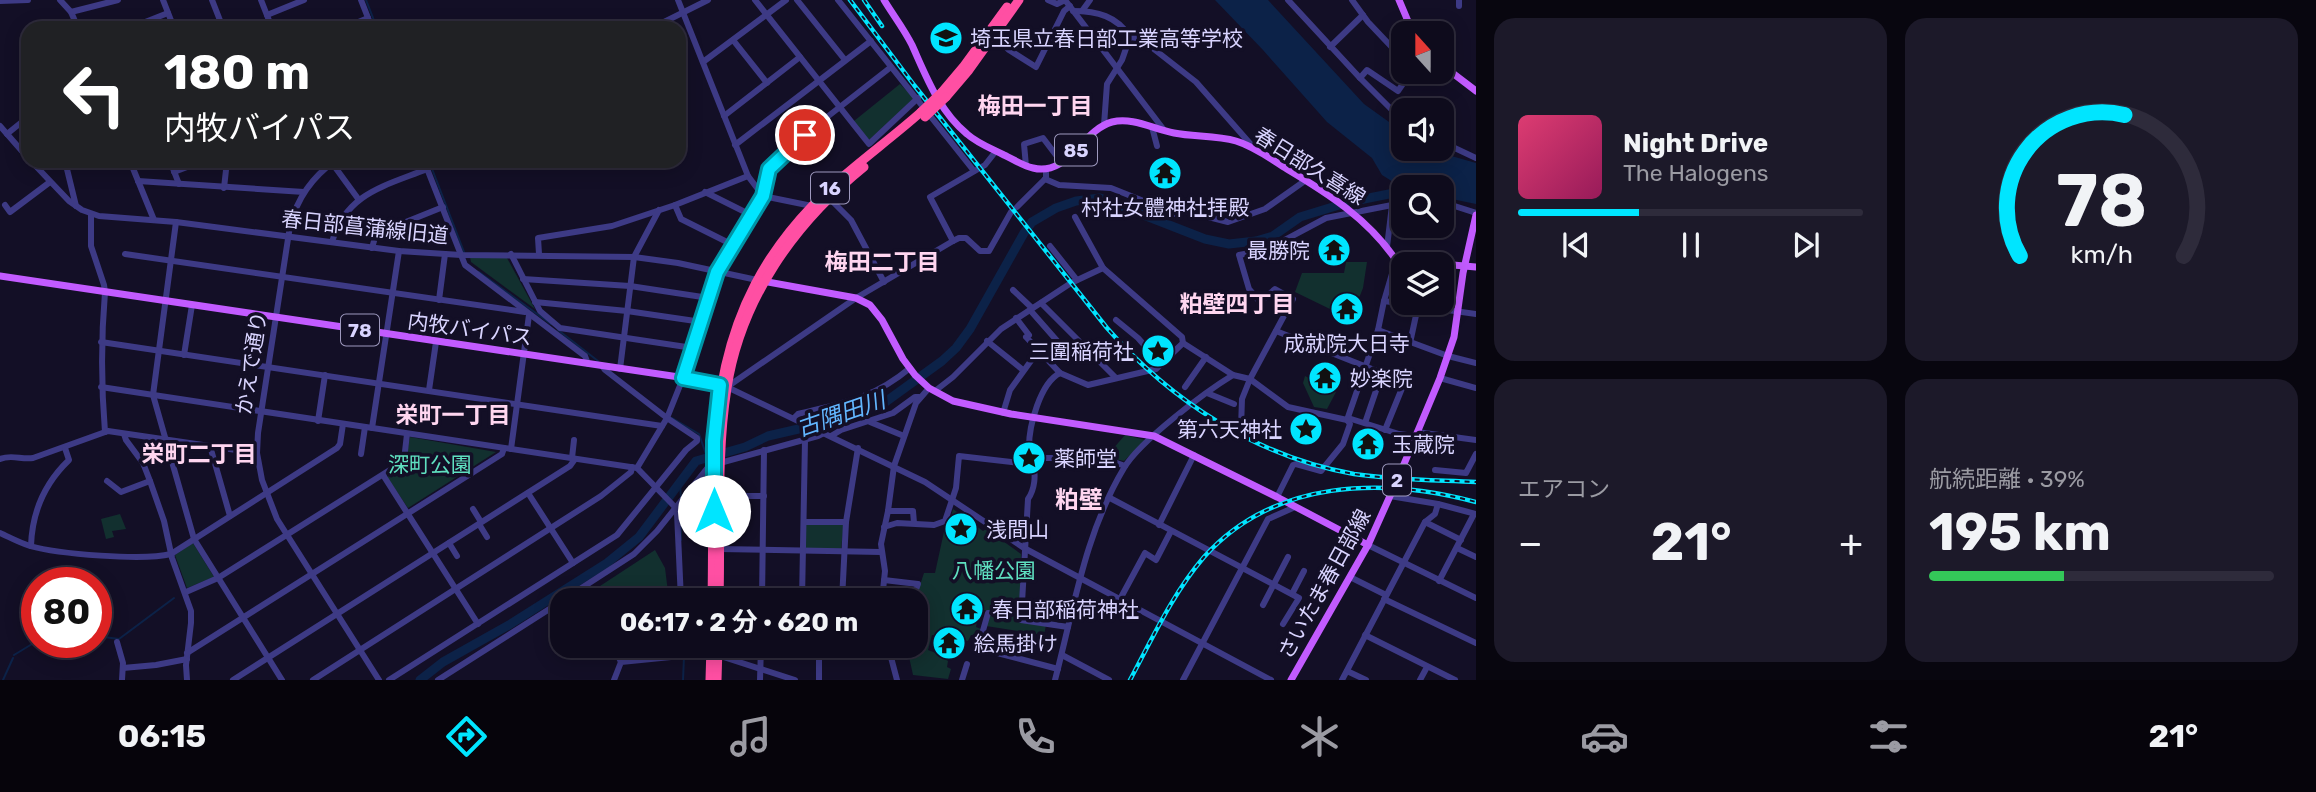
<!DOCTYPE html>
<html lang="ja">
<head>
<meta charset="utf-8">
<style>
  :root { --surface:#0e0b1c; --page:#1c1929; --text:#f1f3f6; --muted:#9b9ba3; --line:#2e2b3b; --accent:#00e5ff }
  body { margin:0; font-family:Rubik,"Noto Sans JP",sans-serif; background:var(--page); color:var(--text); height:100vh; display:flex; flex-direction:column; font-size:26px; white-space:nowrap }
  * { box-sizing:border-box; margin:0 }
  p { font-size:23px; color:var(--muted) }
  .icon { flex:none; width:38px; height:38px; fill:none; stroke:currentColor; stroke-width:2; stroke-linecap:round; stroke-linejoin:round }
  .map { position:relative; flex:1; overflow:hidden }
  .sheet { display:flex; flex-direction:column; gap:18px; padding:18px; background:#08060f; width:840px }
  .sheet>* { flex:none }
  .top-card { position:absolute; left:21px; top:21px; width:665px; height:147px; border-radius:21px; box-shadow:0 4px 18px #0003,0 0 0 2px var(--line); background:#202124; color:#fff; overflow:hidden }
  .needle { width:46px; rotate:339deg }
  .buttons { position:absolute; left:1391px; top:21px; display:grid; gap:14px }
  .buttons a { display:grid; place-items:center; width:63px; height:63px; border-radius:14px; background:var(--surface); box-shadow:0 4px 18px #0003,0 0 0 2px var(--line); font-size:35px }
  .speed { position:absolute; left:21px; top:567px; display:flex; gap:14px; font-size:35px; font-weight:700; text-align:center }
  .speed>* { display:grid; place-content:center; width:91px; height:91px; border-radius:50%; background:var(--surface); box-shadow:0 4px 18px #0003,0 0 0 2px var(--line); line-height:1 }
  .speed .limit { border:10px solid #d22; background:#fff; color:#111 }
  .pin { position:absolute; display:grid; place-items:center; width:60px; height:60px; color:#fff; margin:-30px; border:4px solid #fff; border-radius:50%; box-shadow:0 2px 7px #0007 }
  .me { position:absolute; width:77px; margin:-38px; rotate:0deg; stroke-linejoin:round; filter:drop-shadow(0 0 5px #0008) }
  .turn { display:flex; align-items:center; gap:24px; height:147px; padding:0 28px; font-size:32px }
  .turn .icon { width:91px; height:91px; stroke-width:2.5 }
  .turn b { display:block; font-size:49px; line-height:60px }
  .big { font-size:52px; font-weight:700; line-height:1.1 }
  .sheet .card { flex:1; display:flex; flex-direction:column; justify-content:center; gap:10px; min-width:0; padding:0 24px; border-radius:21px; background:var(--page) }
  .sheet .dial { align-items:center; gap:0 }
  .dial svg { height:182px; overflow:visible; fill:none; stroke:var(--line); stroke-width:7; stroke-linecap:round; text-anchor:middle }
  .dial text { fill:var(--text); stroke:none }
  .song { display:flex; align-items:center; gap:21px }
  .cover { width:84px; height:84px; border-radius:10px; background:linear-gradient(135deg,hsl(340 70% 55%),hsl(330 70% 35%)) }
  .played { height:7px; border-radius:4px; background:linear-gradient(90deg,var(--accent) 35%,var(--line) 35%) }
  .keys { display:flex; justify-content:space-around; direction:ltr }
  .heat { display:flex; justify-content:space-between; align-items:center; font-size:38px; direction:ltr }
  .charge { height:10px; border-radius:5px; background:linear-gradient(90deg,#34c759 39%,var(--line) 0) }
  .sheet .tiles { flex:1; display:grid; gap:18px; grid-template-columns:repeat(2,1fr) }
  .trip { position:absolute; left:550px; top:588px; width:378px; height:70px; border-radius:21px; background:var(--surface); box-shadow:0 4px 18px #0003,0 0 0 2px var(--line); font-weight:700; line-height:70px; text-align:center }
  .menu { display:flex; height:112px; justify-content:space-around; align-items:center; background:#06040b; color:var(--muted) }
  .menu .icon { width:49px; height:49px }
  .menu .current { color:var(--accent) }
  .menu b { font-size:32px; color:var(--text) }
  main { display:flex; flex:1; min-height:0 }
  .map>svg:first-child { display:block }
  .green { fill:#12302f }
  .water { fill:#0c2248 }
  .lines { fill:none; stroke-linecap:round; stroke-linejoin:round }
  .stream { stroke:#0c2248; stroke-width:2 }
  .river { stroke:#0c2248; stroke-width:9 }
  .minor { stroke:#3d3a85; stroke-width:6 }
  .major { stroke:#c25bff; stroke-width:7 }
  .highway { stroke:#ff4fa3; stroke-width:9 }
  .rail-casing { stroke:#00e5ff; stroke-width:4.5 }
  .rail { stroke:#130f26; stroke-width:2; stroke-dasharray:5; stroke-linecap:butt }
  .highway-bridge { stroke:#ff4fa3; stroke-width:9 }
  .route-casing { stroke:#0095a6; stroke-width:18 }
  .route { stroke:#00e5ff; stroke-width:12 }
  .labels { text-anchor:middle; dominant-baseline:central; stroke-width:7; stroke-linejoin:round; paint-order:stroke }
  .shield { fill:#130f26; stroke:#9e99be; stroke-width:2 }
  .shield-label { font-size:19px; font-weight:bold; fill:#d9d4ff }
  .poi-label { font-size:21px; fill:#d9d4ff; stroke:#130f26; text-anchor:start }
  .street-label { font-size:21px; fill:#d9d4ff; stroke:#130f26 }
  .park-label { font-size:21px; fill:#5fe0c0; stroke:#130f26 }
  .neighbourhood-label { font-size:23px; font-weight:bold; fill:#ffd6f0; stroke:#130f26 }
  .water-label { font-size:23px; font-style:italic; fill:#62b6ff; stroke:#130f26 }
  .quarter-label { font-size:24px; font-weight:bold; fill:#ffd6f0; stroke:#130f26 }
</style>
</head>
<body>
<main>
<div class="map">
<svg width="1476" height="680" viewBox="0 0 1476 680">
  <rect width="100%" height="100%" fill="#130f26"/>
  <g class="green">
    <path d="M900,84L913,97V99L870,139H868L854,121Z"/>
    <path d="M470,257L507,258L535,309L471,262Z"/>
    <path d="M1346,262H1367L1363,288L1359,298L1346,294L1339,307L1335,305L1332,310L1295,292L1302,273H1344Z"/>
    <path d="M1305,376L1336,392L1327,409L1314,407L1303,383Z"/>
    <path d="M1125,435L1145,440L1124,461L1106,457Z"/>
    <path d="M410,437L496,452L408,508L387,477L405,464Z"/>
    <path d="M953,509L983,531L986,529L1021,554L1020,621L1046,625L1044,635L986,626L990,612L984,610L979,611L976,627L981,629L979,636L971,635L968,641L932,635L928,650L941,655L948,661L947,667L951,669L948,679L913,675L908,652L910,646H915V600L924,573H935L945,527L951,517Z"/>
    <path d="M120,514L126,529L112,531L114,537L106,539L101,519Z"/>
    <path d="M804,523H844L841,549L804,548Z"/>
    <path d="M193,543L214,577L187,588L175,555Z"/>
    <path d="M655,550L665,568L669,600H599L594,590Z"/>
  </g>
  <path class="water" d="M1215,0H1268L1364,104L1403,132L1404,149H1427L1476,163V204L1442,197V187H1404L1403,193L1398,185L1382,175L1372,158L1327,122L1263,50Z"/>
  <g class="lines">
    <g class="stream">
      <path d="M366,0L377,28"/>
      <path d="M429,161L464,252"/>
      <path d="M479,272L551,324"/>
      <path d="M558,330L598,361"/>
      <path d="M672,418L699,434L707,457"/>
      <path d="M680,485L681,498"/>
      <path d="M681,507V540"/>
      <path d="M96,637H101"/>
      <path d="M104,637L119,639L174,598"/>
      <path d="M14,655L37,641"/>
      <path d="M3,680L13,658"/>
      <path d="M683,680L684,657"/>
    </g>
    <path class="river" d="M420,680L443,662L509,625L607,563L639,537L696,461L745,447L768,436L842,419L884,403L942,361L956,348L970,329L1024,233L1032,222L1056,208L1076,201L1100,198L1205,239L1229,244L1256,241L1273,236L1300,217L1349,202L1404,191"/>
    <g class="minor">
      <path d="M60,0L71,12L78,28"/>
      <path d="M163,0L174,28"/>
      <path d="M212,0L223,28"/>
      <path d="M261,0L272,28"/>
      <path d="M361,0L372,28"/>
      <path d="M678,0L748,176L763,196L812,206"/>
      <path d="M755,0L869,144L918,98"/>
      <path d="M797,0L845,60"/>
      <path d="M838,0L974,171"/>
      <path d="M1048,0L1057,4L1065,0L1164,130"/>
      <path d="M1288,0L1360,78L1390,108L1404,118"/>
      <path d="M1352,0L1368,22L1404,60"/>
      <path d="M1459,0V6"/>
      <path d="M0,1L28,0"/>
      <path d="M1073,11C1097,11 1117,16 1130,37L1122,60L1107,84L1104,125"/>
      <path d="M1082,11L1090,0"/>
      <path d="M71,12L118,0"/>
      <path d="M267,15L304,0"/>
      <path d="M130,28L168,13"/>
      <path d="M344,28L368,18"/>
      <path d="M652,28L708,0"/>
      <path d="M994,36L1009,50L1036,67L1064,11L1070,6"/>
      <path d="M1130,37L1141,39L1196,82L1254,148"/>
      <path d="M733,40L767,83"/>
      <path d="M1330,47L1363,15"/>
      <path d="M703,62L786,0"/>
      <path d="M1360,78L1367,70L1398,91L1411,72"/>
      <path d="M724,116L800,57"/>
      <path d="M0,126L28,158"/>
      <path d="M1152,127L1157,146"/>
      <path d="M7,134L28,117"/>
      <path d="M1442,142L1476,158"/>
      <path d="M735,145L871,41"/>
      <path d="M31,161L69,201L82,210L99,216L176,222L399,251L461,255L634,257L678,263L757,280"/>
      <path d="M65,161L76,206"/>
      <path d="M130,161L154,220"/>
      <path d="M170,161L179,184"/>
      <path d="M335,161C312,177 297,199 290,226L258,433L257,453L262,480L277,519L379,680"/>
      <path d="M424,161L465,265L585,356L588,364"/>
      <path d="M332,163L359,200"/>
      <path d="M1026,166L1024,144L1043,138L1062,163"/>
      <path d="M174,172L203,161"/>
      <path d="M1045,179L1059,185L1111,188L1146,202L1162,212L1173,214L1185,211L1228,222L1265,209L1306,180"/>
      <path d="M138,181L304,192"/>
      <path d="M224,188L227,161"/>
      <path d="M705,192L751,215"/>
      <path d="M829,198L851,220L884,282"/>
      <path d="M1442,202L1476,213"/>
      <path d="M5,205L10,212L50,182"/>
      <path d="M675,205L681,219L733,245"/>
      <path d="M1017,207L1046,178V169"/>
      <path d="M1011,212L989,251H980L966,238H959L953,241L856,298L727,387L925,482L1024,548L1271,680"/>
      <path d="M91,214V246L104,285L105,292C101,339 101,384 105,432"/>
      <path d="M1075,217L1103,268"/>
      <path d="M176,222L153,395L194,539L282,680"/>
      <path d="M953,241L930,197L985,165L996,151"/>
      <path d="M332,242C346,193 385,186 427,169"/>
      <path d="M1050,246L1077,280"/>
      <path d="M1387,247L1392,205L1404,203"/>
      <path d="M372,248L376,234L443,207"/>
      <path d="M125,254L525,312"/>
      <path d="M511,254L540,311L560,328L693,348"/>
      <path d="M539,254L538,238L612,226L675,205L748,176"/>
      <path d="M523,279L630,286L709,298"/>
      <path d="M1013,290L1032,308"/>
      <path d="M439,300L445,254"/>
      <path d="M1384,301L1476,314"/>
      <path d="M535,302L627,311L702,322"/>
      <path d="M1041,303L1115,377"/>
      <path d="M1030,310L1059,343"/>
      <path d="M1016,318L1029,335L1026,337L1060,373L1088,385L1156,369L1183,343"/>
      <path d="M1116,320L1138,338L1161,364"/>
      <path d="M1378,330L1448,356L1476,363"/>
      <path d="M1276,331L1382,373L1365,423"/>
      <path d="M987,341L1023,370"/>
      <path d="M101,342L662,426"/>
      <path d="M1410,343L1418,306"/>
      <path d="M184,355L192,305"/>
      <path d="M620,369L634,257L659,210"/>
      <path d="M1060,373C1040,383 1029,426 1029,447C1029,453 1032,457 1033,463C1036,475 1035,489 1028,499L1021,620L1068,627"/>
      <path d="M1440,378L1476,388"/>
      <path d="M101,387L637,468L674,506L677,513L681,600"/>
      <path d="M1185,387L1206,357"/>
      <path d="M429,390L436,342"/>
      <path d="M935,391L953,377L1001,329L1071,283L1103,268L1182,337L1183,343L1233,375L1250,379L1288,407L1347,420"/>
      <path d="M1207,393L1234,404"/>
      <path d="M1003,413L1010,390L1038,351"/>
      <path d="M794,418L798,414C843,403 873,399 910,368"/>
      <path d="M1348,418L1399,434L1415,436"/>
      <path d="M318,421L325,375"/>
      <path d="M870,422L904,436"/>
      <path d="M372,428L399,251"/>
      <path d="M1241,428L1242,399L1250,379L1293,299L1275,289L1260,302L1249,289L1239,255L1266,250L1326,218L1392,205"/>
      <path d="M1385,430L1407,376"/>
      <path d="M1417,432L1476,440"/>
      <path d="M124,434L126,440L143,463L150,481L164,521L172,558L191,611V623L186,665L187,680"/>
      <path d="M831,436L841,430L893,413L915,397H919"/>
      <path d="M210,446L230,516"/>
      <path d="M511,449L529,315"/>
      <path d="M361,454L365,427"/>
      <path d="M572,458L574,440"/>
      <path d="M0,459C11,454 22,460 33,458L108,431L257,453"/>
      <path d="M637,468L667,418L685,373L717,272L763,196L769,169L822,121L891,67"/>
      <path d="M1435,470L1466,473L1476,454"/>
      <path d="M383,475L478,624"/>
      <path d="M107,481L121,492L150,481"/>
      <path d="M528,493L573,563"/>
      <path d="M721,496H764"/>
      <path d="M1390,496L1438,504L1476,514"/>
      <path d="M1277,497L1293,465L1296,464L1321,471L1343,444L1350,424L1347,420L1378,330L1384,301L1396,260"/>
      <path d="M1110,498L1299,598L1283,624"/>
      <path d="M473,509L481,522"/>
      <path d="M888,511H913L914,523"/>
      <path d="M804,522H846"/>
      <path d="M1425,522L1461,540"/>
      <path d="M479,524L487,537"/>
      <path d="M1159,525L1194,455"/>
      <path d="M884,527L897,523L934,525L945,521L956,488L959,456L1021,463L1037,458H1072L1114,462L1125,466"/>
      <path d="M0,533C9,537 20,543 30,546C58,554 143,561 171,554L337,448L340,444L343,424"/>
      <path d="M449,543L457,556"/>
      <path d="M1368,545L1476,598"/>
      <path d="M31,546C32,513 45,483 69,460L65,448"/>
      <path d="M1457,548L1476,557"/>
      <path d="M720,549L881,552"/>
      <path d="M1350,577L1386,595"/>
      <path d="M884,580L918,584L912,600"/>
      <path d="M1439,581L1474,514"/>
      <path d="M584,587L591,600"/>
      <path d="M186,592L218,578L401,463L404,460L407,434"/>
      <path d="M1292,594L1304,571"/>
      <path d="M1384,599L1476,643"/>
      <path d="M563,600L634,554L657,531L709,466L818,436L824,433"/>
      <path d="M762,600L764,450"/>
      <path d="M802,600L805,440"/>
      <path d="M842,600L846,522L858,448"/>
      <path d="M882,600L885,571L881,544L888,511L894,466L916,403L929,388"/>
      <path d="M1119,601L1145,553L1156,560L1171,531"/>
      <path d="M1263,605L1288,557"/>
      <path d="M988,613L978,648L1058,669"/>
      <path d="M1365,635L1455,680"/>
      <path d="M117,642L123,663L122,680"/>
      <path d="M613,646L621,662"/>
      <path d="M888,646L897,680"/>
      <path d="M187,653L502,454L504,448"/>
      <path d="M1062,655L1109,680"/>
      <path d="M123,668L156,665L187,659"/>
      <path d="M1347,671L1366,680"/>
      <path d="M233,680L570,466L575,459"/>
      <path d="M313,680L601,496L631,472L632,467"/>
      <path d="M389,680L617,535L686,450L697,441V438L667,418L605,370L602,366"/>
      <path d="M438,680L562,601"/>
      <path d="M614,680L621,662L711,653L795,680"/>
      <path d="M760,680L761,646"/>
      <path d="M819,680V646"/>
      <path d="M962,680L967,664"/>
      <path d="M1055,680C1074,608 1085,533 1124,468C1140,441 1205,392 1233,375"/>
      <path d="M1183,680L1268,519L1295,507"/>
      <path d="M1342,680L1425,522L1435,514L1438,504"/>
      <path d="M1420,680L1427,667"/>
    </g>
    <g class="major">
      <path d="M884,0C893,15 904,29 912,45C926,76 939,111 967,134C977,143 992,149 1004,155C1013,159 1023,166 1033,168C1068,177 1082,130 1112,122C1133,117 1153,129 1174,133C1194,137 1216,135 1236,141C1255,147 1271,159 1287,169C1329,194 1368,219 1396,260L1476,267"/>
      <path d="M1399,0L1413,33"/>
      <path d="M1442,65L1476,91"/>
      <path d="M0,276L699,380L726,387"/>
      <path d="M762,281L856,298L870,305L882,320L903,359L915,375L929,388L953,401L1011,414L1154,436L1277,497L1368,545"/>
      <path d="M1291,680L1368,545L1399,476L1440,378L1454,337L1463,273L1476,215"/>
    </g>
    <g class="highway">
      <path d="M942,92L964,66L1007,7"/>
      <path d="M946,97L969,70L1019,0"/>
      <path d="M712,600C715,450 699,324 812,206C845,171 885,144 921,112"/>
      <path d="M719,600C721,530 716,457 727,388C741,298 795,223 864,167"/>
      <path d="M710,680L711,646"/>
      <path d="M717,680L718,646"/>
    </g>
    <defs>
      <g id="rail">
        <path d="M850,0L914,85L1107,328C1171,401 1257,457 1354,474C1394,480 1435,480 1476,482"/>
        <path d="M864,0L882,26"/>
        <path d="M1130,680C1152,639 1173,593 1204,557C1274,479 1382,477 1476,502"/>
      </g>
    </defs>
    <use href="#rail" class="rail-casing"/>
    <use href="#rail" class="rail"/>
    <g class="highway-bridge">
      <path d="M921,112L942,92"/>
      <path d="M925,117L946,97"/>
    </g>
  </g>
  <g class="lines">
    <defs>
      <path id="route" d="M714,511V441L720,385L683,378L717,272L763,196L769,169L805,135"/>
    </defs>
    <use href="#route" class="route-casing"/>
    <use href="#route" class="route"/>
  </g>
  <defs>
    <symbol id="school-disc" viewBox="-11 -11 22 22"><circle r="9.5" fill="#00e5ff" stroke="#130f26"/><path d="M0-5L7-2L0 1L-7-2ZM-4 1L0 2.5L4 1V4Q0 6-4 4Z" fill="#111"/></symbol>
    <symbol id="temple-disc" viewBox="-11 -11 22 22"><circle r="9.5" fill="#00e5ff" stroke="#130f26"/><path d="M0-6L5-2H3V0L6.5 2.5H4V6H1.5V3h-3V6H-4V2.5H-6.5L-3 0V-2H-5Z" fill="#111"/></symbol>
    <symbol id="sight-disc" viewBox="-11 -11 22 22"><circle r="9.5" fill="#00e5ff" stroke="#130f26"/><path d="M0-6L1.8-2.2L6-1.7L2.9 1.2L3.7 5.4L0 3.3L-3.7 5.4L-2.9 1.2L-6-1.7L-1.8-2.2Z" fill="#111"/></symbol>
  </defs>
  <g fill-rule="evenodd">
    <use href="#school-disc" x="927" y="19" width="38" height="38"/>
    <use href="#temple-disc" x="1146" y="154" width="38" height="38"/>
    <use href="#temple-disc" x="1315" y="231" width="38" height="38"/>
    <use href="#temple-disc" x="1328" y="290" width="38" height="38"/>
    <use href="#sight-disc" x="1139" y="332" width="38" height="38"/>
    <use href="#temple-disc" x="1306" y="359" width="38" height="38"/>
    <use href="#sight-disc" x="1287" y="410" width="38" height="38"/>
    <use href="#temple-disc" x="1349" y="425" width="38" height="38"/>
    <use href="#sight-disc" x="1010" y="439" width="38" height="38"/>
    <use href="#sight-disc" x="942" y="510" width="38" height="38"/>
    <use href="#temple-disc" x="948" y="590" width="38" height="38"/>
    <use href="#temple-disc" x="930" y="624" width="38" height="38"/>
  </g>
  <g class="labels">
    <g class="shield">
      <rect x="1055" y="134.5" width="42" height="31" rx="5"/>
      <rect x="811" y="172.5" width="38" height="31" rx="5"/>
      <rect x="341" y="314.5" width="38" height="31" rx="5"/>
      <rect x="1383" y="464.5" width="28" height="31" rx="5"/>
    </g>
    <g class="shield-label">
      <text x="1076" y="150">85</text>
      <text x="830" y="188">16</text>
      <text x="360" y="330">78</text>
      <text x="1397" y="480">2</text>
    </g>
    <g class="poi-label">
      <text x="970" y="38">埼玉県立春日部工業高等学校</text>
      <text x="1165" y="207" text-anchor="middle">村社女體神社拝殿</text>
      <text x="1310" y="250" text-anchor="end">最勝院</text>
      <text x="1347" y="343" text-anchor="middle">成就院大日寺</text>
      <text x="1134" y="351" text-anchor="end">三圍稲荷社</text>
      <text x="1350" y="378">妙楽院</text>
      <text x="1282" y="429" text-anchor="end">第六天神社</text>
      <text x="1392" y="444">玉蔵院</text>
      <text x="1054" y="458">薬師堂</text>
      <text x="986" y="529">浅間山</text>
      <text x="992" y="609">春日部稲荷神社</text>
      <text x="974" y="643">絵馬掛け</text>
    </g>
    <g class="street-label">
      <text transform="translate(1310 166) rotate(32)">春日部久喜線</text>
      <text transform="translate(365 227) rotate(6)">春日部菖蒲線旧道</text>
      <text transform="translate(470 329) rotate(8)">内牧バイパス</text>
      <text transform="translate(251 363) rotate(-81)">かえで通り</text>
      <text transform="translate(1324 584) rotate(-61)">さいたま春日部線</text>
    </g>
    <g class="park-label">
      <text x="430" y="464">深町公園</text>
      <text x="994" y="570">八幡公園</text>
    </g>
    <g class="neighbourhood-label">
      <text x="1035" y="106">梅田一丁目</text>
      <text x="882" y="262">梅田二丁目</text>
      <text x="1237" y="304">粕壁四丁目</text>
      <text x="453" y="415">栄町一丁目</text>
      <text x="199" y="454">栄町二丁目</text>
    </g>
    <g class="water-label">
      <text transform="translate(841 414) rotate(-19)">古隅田川</text>
    </g>
    <g class="quarter-label">
      <text x="1079" y="500">粕壁</text>
    </g>
  </g>
</svg>
<div class="buttons">
<a><svg class="needle" viewBox="-14 -14 28 28"><path d="M0-13l5 13h-10z" fill="#e53935"/><path d="M0 13l5-13h-10z" fill="#9b9ba3"/></svg></a>
<a><svg class="icon" aria-label="sound" viewBox="0 0 24 24"><path d="M4 9h4l5-4v14l-5-4H4zM17 9q2 3 0 6"/></svg></a>
<a><svg class="icon" aria-label="search" viewBox="0 0 24 24"><circle cx="10" cy="10" r="6"/><path d="M15 15l6 6"/></svg></a>
<a><svg class="icon" aria-label="layers" viewBox="0 0 24 24"><path d="M12 4l9 5-9 5-9-5zM3 14l9 5 9-5"/></svg></a>
</div>
<div class="speed"><div class="limit">80</div></div>
<div class="pin" style="left:805px;top:135px;background:#d93025"><svg class="icon" aria-label="arrive" viewBox="0 0 24 24"><path d="M6 21V4h12l-3 4 3 4H6"/></svg></div>
<svg class="me" style="left:714px;top:511px" viewBox="-20 -20 40 40"><circle r="19" fill="#fff"/><path d="M0-13L10 11 0 6-10 11z" fill="#00e5ff"/></svg>
<div class="trip">06:17 · 2 分 · 620 m</div>
<div class="top-card">
<div class="turn"><svg class="icon" aria-label="left" viewBox="0 0 24 24"><path d="M17 20v-9H6M10 6l-5 5 5 5"/></svg><div><b>180 m</b>内牧バイパス</div></div>
</div>
</div>
<section class="sheet">
<div class="tiles">
<div class="card">
<div class="song"><i class="cover"></i><div><b>Night Drive</b><p>The Halogens</p></div></div>
<div class="played"></div>
<div class="keys"><svg class="icon" aria-label="previous" viewBox="0 0 24 24"><path d="M18 5L8 12l10 7zM5 5v14"/></svg><svg class="icon" aria-label="pause" viewBox="0 0 24 24"><path d="M8 5v14M16 5v14"/></svg><svg class="icon" aria-label="next" viewBox="0 0 24 24"><path d="M6 5l10 7-10 7zM19 5v14"/></svg></div>
</div>
<div class="card dial"><svg viewBox="0 0 100 80">
<path d="M14 69A42 42 0 1 1 86 69"/>
<path d="M14 69A42 42 0 0 1 60 7" stroke="#00e5ff"/>
<text x="50" y="56" font-size="32" font-weight="700">78</text>
<text x="50" y="72" font-size="11">km/h</text>
</svg></div>
<div class="card"><p>エアコン</p>
<div class="heat"><a>−</a><b class="big">21°</b><a>+</a></div>
</div>
<div class="card"><p>航続距離 · 39%</p><b class="big">195 km</b><div class="charge"></div></div>
</div>
</section>
</main>
<nav class="menu">
<b>06:15</b>
<svg class="icon current" aria-label="directions" viewBox="0 0 24 24"><path d="M12 3l9 9-9 9-9-9zM9 14v-3h6M13 9l2 2-2 2"/></svg>
<svg class="icon" aria-label="music" viewBox="0 0 24 24"><path d="M9 18V5l10-2v13"/><circle cx="6" cy="18" r="3"/><circle cx="16" cy="16" r="3"/></svg>
<svg class="icon" aria-label="phone" viewBox="0 0 24 24"><path d="M5 4h4l2 5-3 2q2 4 5 5l2-3 5 2v4C11 20 4 13 5 4z"/></svg>
<svg class="icon" aria-label="climate" viewBox="0 0 24 24"><path d="M12 3v18M4 7l16 10M4 17L20 7"/></svg>
<svg class="icon" aria-label="car" viewBox="0 0 24 24"><path d="M5 17H2v-5l4-1 3-4h7l3 4 3 1v5h-3M9 17h6M6 11h13"/><circle cx="7" cy="17" r="2"/><circle cx="17" cy="17" r="2"/></svg>
<svg class="icon" aria-label="filters" viewBox="0 0 24 24"><path d="M4 7h16M4 17h16"/><circle cx="9" cy="7" r="2"/><circle cx="15" cy="17" r="2"/></svg>
<b>21°</b>
</nav>
</body>
</html>
